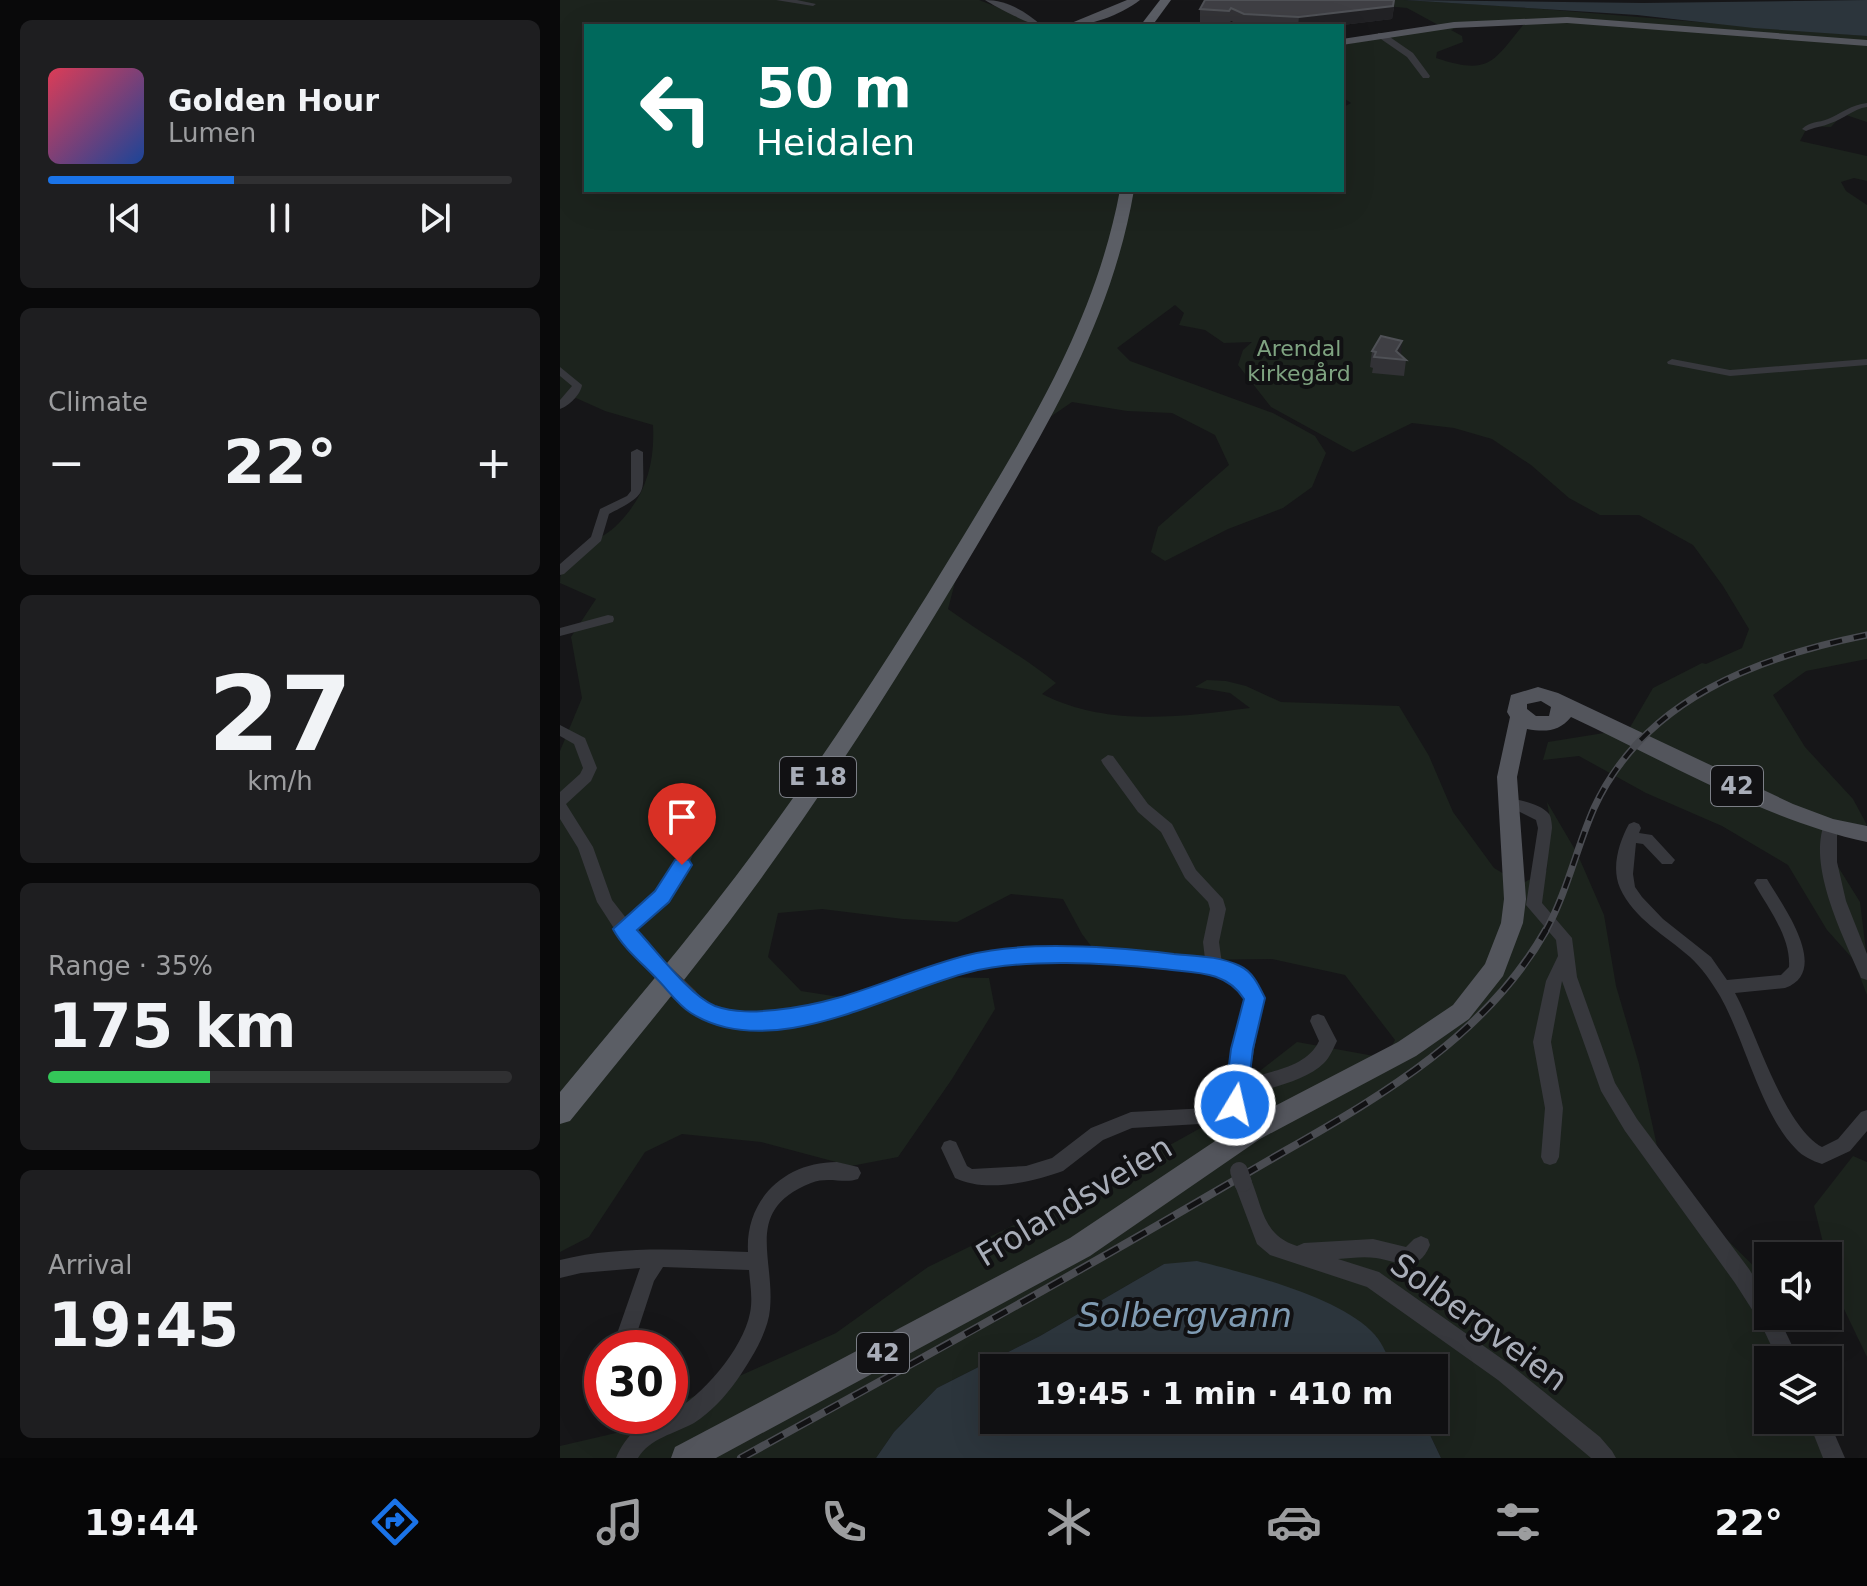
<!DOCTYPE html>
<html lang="en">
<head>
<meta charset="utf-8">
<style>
  :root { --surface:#101012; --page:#1e1e20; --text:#f1f3f6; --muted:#9c9d9f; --line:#303032; --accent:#1a73e8 }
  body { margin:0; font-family:"DejaVu Sans",sans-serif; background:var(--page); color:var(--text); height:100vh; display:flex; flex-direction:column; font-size:30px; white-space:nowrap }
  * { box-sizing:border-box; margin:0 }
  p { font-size:26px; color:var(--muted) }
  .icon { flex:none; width:44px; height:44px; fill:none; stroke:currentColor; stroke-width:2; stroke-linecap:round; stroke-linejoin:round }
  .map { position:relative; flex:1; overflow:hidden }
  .side { display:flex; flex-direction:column; gap:20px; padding:20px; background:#09090a; width:560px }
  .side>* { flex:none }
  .banner { position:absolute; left:24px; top:24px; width:760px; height:168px; border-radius:0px; box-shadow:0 8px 32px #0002,0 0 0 2px var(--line); background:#00695c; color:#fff; overflow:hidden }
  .controls { position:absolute; left:1194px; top:1242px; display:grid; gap:16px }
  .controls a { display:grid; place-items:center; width:88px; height:88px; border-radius:0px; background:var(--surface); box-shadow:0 8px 32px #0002,0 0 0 2px var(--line); font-size:40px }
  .speed { position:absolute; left:24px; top:1330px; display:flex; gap:16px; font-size:40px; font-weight:700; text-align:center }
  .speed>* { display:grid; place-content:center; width:104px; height:104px; border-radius:50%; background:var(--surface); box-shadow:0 8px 32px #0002,0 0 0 2px var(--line); line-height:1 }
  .speed .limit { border:12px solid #d22; background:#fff; color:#111 }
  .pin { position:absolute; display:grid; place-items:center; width:68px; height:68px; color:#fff; margin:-82px -34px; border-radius:50% 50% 50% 0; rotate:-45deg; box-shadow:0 0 8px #0007 }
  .pin .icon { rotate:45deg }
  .me { position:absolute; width:88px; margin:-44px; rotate:9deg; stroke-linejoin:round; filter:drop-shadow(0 0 6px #0008) }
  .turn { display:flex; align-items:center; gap:28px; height:168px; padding:0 40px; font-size:36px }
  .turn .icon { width:104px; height:104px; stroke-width:2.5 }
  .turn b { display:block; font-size:56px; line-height:68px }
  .big { font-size:60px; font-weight:800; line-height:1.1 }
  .side .card { flex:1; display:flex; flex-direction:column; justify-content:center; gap:12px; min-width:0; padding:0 28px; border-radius:12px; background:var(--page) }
  .side .dial { align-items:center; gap:0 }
  .dial b { font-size:104px; line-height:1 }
  .song { display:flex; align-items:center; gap:24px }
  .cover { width:96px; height:96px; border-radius:12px; background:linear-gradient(135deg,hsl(350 70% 55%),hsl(220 70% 35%)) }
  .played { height:8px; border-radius:4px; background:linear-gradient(90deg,var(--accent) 40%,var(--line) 40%) }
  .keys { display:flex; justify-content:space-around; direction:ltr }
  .heat { display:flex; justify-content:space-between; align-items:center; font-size:44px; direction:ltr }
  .charge { height:12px; border-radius:6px; background:linear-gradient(90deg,#34c759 35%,var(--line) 0) }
  .trip { position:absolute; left:420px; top:1354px; width:468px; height:80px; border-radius:0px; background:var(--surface); box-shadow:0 8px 32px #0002,0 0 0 2px var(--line); font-weight:800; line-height:80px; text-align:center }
  .menu { display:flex; height:128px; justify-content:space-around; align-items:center; background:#060607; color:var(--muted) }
  .menu .icon { width:56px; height:56px }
  .menu .selected { color:var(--accent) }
  .menu b { font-size:36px; color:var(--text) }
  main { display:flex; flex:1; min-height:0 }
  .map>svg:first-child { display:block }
  .green { fill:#1c231d; fill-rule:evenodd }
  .water { fill:#2c353c }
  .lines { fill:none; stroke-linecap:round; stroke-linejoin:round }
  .minor { fill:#37383d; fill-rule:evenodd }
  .secondary { fill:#45474d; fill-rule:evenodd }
  .primary { fill:#53555c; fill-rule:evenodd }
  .trunk { fill:#5b5e65; fill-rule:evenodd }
  .rail-far1-casing { stroke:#4a4c52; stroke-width:7 }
  .rail-casing { stroke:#4a4c52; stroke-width:8 }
  .rail-far1 { stroke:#111113; stroke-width:4; stroke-dasharray:12; stroke-linecap:butt }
  .rail { stroke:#111113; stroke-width:5; stroke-dasharray:16; stroke-linecap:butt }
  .minor-bridge { stroke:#37383d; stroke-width:18 }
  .wall { fill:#323236 }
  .shaded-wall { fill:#212124 }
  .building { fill:#3f3f44; stroke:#4f5156; stroke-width:2 }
  .route { fill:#1a73e8; stroke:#114b97; stroke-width:2 }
  .labels { text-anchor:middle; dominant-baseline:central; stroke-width:8; stroke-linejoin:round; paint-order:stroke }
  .far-park-label { font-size:22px; fill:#7fa381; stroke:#111113 }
  .shield { fill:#111113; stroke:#7b7e86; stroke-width:2 }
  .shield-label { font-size:24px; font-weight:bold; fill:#a8adb8 }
  .near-street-label { font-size:32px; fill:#a8adb8; stroke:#111113 }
  .near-water-label { font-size:34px; font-style:italic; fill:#7f9bb3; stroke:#111113 }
</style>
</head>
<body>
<main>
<section class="side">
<div class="card">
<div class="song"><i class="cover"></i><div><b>Golden Hour</b><p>Lumen</p></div></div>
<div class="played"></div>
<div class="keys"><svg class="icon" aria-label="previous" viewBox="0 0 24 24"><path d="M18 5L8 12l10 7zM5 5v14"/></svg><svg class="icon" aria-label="pause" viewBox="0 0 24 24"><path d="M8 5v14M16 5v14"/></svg><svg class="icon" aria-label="next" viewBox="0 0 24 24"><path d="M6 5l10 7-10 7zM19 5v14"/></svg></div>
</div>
<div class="card"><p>Climate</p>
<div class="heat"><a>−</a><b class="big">22°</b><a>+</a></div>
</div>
<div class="card dial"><b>27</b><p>km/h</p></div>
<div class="card"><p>Range · 35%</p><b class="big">175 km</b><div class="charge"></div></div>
<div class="card"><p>Arrival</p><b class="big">19:45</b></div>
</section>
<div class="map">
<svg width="1307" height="1458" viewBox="0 0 1307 1458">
  <rect width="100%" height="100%" fill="#161618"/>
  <g class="green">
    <path d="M0,0H419L455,14L474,25L26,26V190H782V108L791,103L782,97V45L882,27L847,8L757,0H844L958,7L1307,36V122L1283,114L1271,127L1248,126L1240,141L1307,156V181L1294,178L1281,182L1286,191L1307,205V659L1246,671L1213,695L1245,747L1293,799L1307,825L1262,841L1300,902L1307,959V995L1293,959L1267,930L1228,865L1162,826L1086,793L1019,756L983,760L988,742L1069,729L1093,688L1142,663L1146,664L1182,648L1189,629L1163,586L1133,545L1079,515H1040L1009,498L971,465L932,439L894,428L852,423L793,452L711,407L678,365L683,350L692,342L664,343L645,330L619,325L624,313L615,305L557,348L570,361L713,413L755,436L766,453L752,487L723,508L668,529L605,561L591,552L598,527L669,465L655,435L612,413L567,411L512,402L480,424L399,567L388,609C423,635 462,655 496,683L482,694C547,727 620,717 690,708L670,693L635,687L647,680L666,681L686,686L721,702L839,706L869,756L893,812L934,868L961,884L987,870L989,813L987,802L1017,853L1044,915L1056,986L1079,1064L1097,1146L1153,1226L1208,1280L1206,1316L1225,1360H1208V1420H1250L1267,1458H881L863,1420H874V1368H834L816,1336L604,1264L480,1336L377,1388L334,1432L316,1458H0V1446L56,1433L91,1416H110V1407L276,1333L368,1267L554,1176L655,1120L687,1081L737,1042L825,1058L835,1040L785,975L712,959L624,960L537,954L522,934L503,899L451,894L397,922L343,919L262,909L218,913L208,957L241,991L286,998L376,977L429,978L435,1009L392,1079L338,1157L291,1166L201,1142L122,1134L85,1152L29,1237L0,1252V751L22,698L11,637L36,599L0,583C0,550 40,544 59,523C86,495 95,463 93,425L45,411L16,398L0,405ZM959,20L963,25C932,64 928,75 876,58L877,52L903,42L902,36L891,30L902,26Z"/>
    <path d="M1293,1156L1307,1162V1357L1284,1309L1268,1307L1278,1304L1254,1206Z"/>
  </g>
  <g class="water">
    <path d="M844,0L1083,3L1307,0V36L1194,28L1077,15Z"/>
    <path d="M637,1261C685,1273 782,1297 815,1335C823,1344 828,1358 834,1368H434V1420H863L881,1458H316L334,1432L377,1388L480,1336L604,1264Z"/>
  </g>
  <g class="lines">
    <g class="minor">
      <path d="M216,0H237L256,4L253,6Z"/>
      <path d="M818,33H824L853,53L870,76L869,78H863L847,57L818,37Z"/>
      <path d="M1307,103V107C1293,109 1284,119 1271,123C1262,127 1254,127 1246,131L1242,129C1250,121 1258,123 1268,119C1282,113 1291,105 1307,103Z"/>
      <path d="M1112,359L1170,370L1307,359V365L1170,376L1108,364L1107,362Z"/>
      <path d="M0,367L22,385C21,394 9,406 0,409V400L12,386L0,376Z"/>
      <path d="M77,449L83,452C83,495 89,493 49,514L41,541L4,574L0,575V564L31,537L40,509L67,496L71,491V452Z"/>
      <path d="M48,615L53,616L54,619L53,622L0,636V628Z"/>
      <path d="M0,725L25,738L37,768L31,781L6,804L33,847L52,900L66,918C89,903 107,880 119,855C124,843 126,831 132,819H142L144,823C132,865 111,904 74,929L91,953L89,958L83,959L77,958L57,933L37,902L18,848L0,819V792L20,774L23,768L14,744L0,736Z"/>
      <path d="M548,755L553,756L588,804L612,824L636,870L663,899L666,909L659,942L662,964L688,975L703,998L689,1079C713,1070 747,1067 759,1041L750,1021L752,1016L758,1014L764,1016L777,1041C773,1049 770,1057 764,1063C746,1081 710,1088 686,1095L685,1111L700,1131L697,1137L691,1139L685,1137L673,1122L572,1128L543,1140L503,1171C473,1182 425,1193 395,1178L381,1148L384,1142L390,1140L396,1142L407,1166L412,1169L466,1166L492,1158L531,1128L571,1112L667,1107L687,1000C684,995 680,988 676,985C638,953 456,959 406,971C390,975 376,982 361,988C298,1011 233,1038 166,1024C148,1020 130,1014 121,997L123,992C137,988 142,1002 154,1007C175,1015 204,1016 227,1013C289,1005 342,975 402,959C421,953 442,952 462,951C523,946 585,947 645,959L643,942L650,909L648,902L625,878L601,832L578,812L543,764L541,760Z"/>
      <path d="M948,798C960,800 981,804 989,814C991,816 992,825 992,828L982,903L1012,938L1017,977L1055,1083L1077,1119L1189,1269L1208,1299V1316H1218L1239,1360H1218L1200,1322L1175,1283L1065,1131L1041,1091L1002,981L991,1042L1003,1108L999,1157L996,1163L990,1165L984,1163L981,1157L985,1108L973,1042L986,981L998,956L996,940L966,905L978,828L976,820L958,811L943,807L941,803L943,799Z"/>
      <path d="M1270,820L1275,822L1277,826V862L1286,901L1307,954V980L1301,978L1299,973C1282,934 1247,864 1265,822Z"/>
      <path d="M1074,822L1079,824L1081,828L1079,833L1092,835L1115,860L1112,864H1102L1083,844L1076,843L1073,874L1075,887L1082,897L1103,919L1151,957L1167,980L1221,975L1229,967C1231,937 1208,908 1194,883L1197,879H1207C1222,905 1272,971 1225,988L1175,993C1197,1034 1223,1125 1262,1147L1278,1139L1301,1112L1307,1110V1131L1290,1151L1262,1164C1253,1161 1242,1156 1236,1149C1201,1114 1185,1040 1160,996C1151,981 1142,968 1130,957C1105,935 1074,919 1060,888C1051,868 1059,842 1069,824Z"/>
      <path d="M277,1162L298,1167L301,1173L298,1179C284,1184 268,1176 251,1183C183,1210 215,1257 210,1309C208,1333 190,1361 177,1380C165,1397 151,1412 134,1423C114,1434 90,1438 78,1458H56C65,1436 85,1416 110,1416V1413C142,1397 183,1349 190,1313C193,1299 190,1284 189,1270L103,1267L94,1281L72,1348H52L80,1268L21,1273L0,1278V1260C61,1245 125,1250 188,1252C185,1199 225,1162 277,1162Z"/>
      <path d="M683,1175L690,1177C703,1207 702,1235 737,1246L744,1243L813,1239L846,1247L854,1239L861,1236L868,1239L870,1245C858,1274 840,1262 816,1258C804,1256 790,1258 778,1259L819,1272L952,1366L1040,1437L1052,1451L1056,1458H1031L938,1380L807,1287L710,1255L697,1244L674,1183L676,1177Z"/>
      <path d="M1268,1419L1285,1458H1263L1248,1420Z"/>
    </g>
    <path class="secondary" d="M425,0C446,0 466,11 482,26C472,26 434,6 425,0Z"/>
    <g class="primary">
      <path d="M567,0H580C559,16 530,26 504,26Z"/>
      <path d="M1007,17L1307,40V46L1007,23L894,28L782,45V39L894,22Z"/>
      <path d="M978,687L998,693L1233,804L1273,819L1307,826V842C1205,820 1105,761 1011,717C999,732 985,732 967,729L957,777L966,899L963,923L943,976L909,1019L856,1056L700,1139L530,1256L156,1458H111L115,1447L510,1238L682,1123L838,1042L893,1005L925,964L941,923L944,899L937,777L950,717L947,712L951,695ZM981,701L991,707L989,716H976L967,709V704Z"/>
    </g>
    <g class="trunk">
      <path d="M600,0H611L592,26H580Z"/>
      <path d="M560,190H574C551,323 486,428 419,542C349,660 275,777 194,888C136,968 72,1044 10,1121L0,1124V1092C59,1020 120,950 176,876C257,769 331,655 401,540C470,426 535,322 560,190Z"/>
    </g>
    <defs>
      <path id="rail-far1" d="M985,932C1007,893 1016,849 1034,808C1084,699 1198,657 1307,635"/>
      <path id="rail" d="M181,1458C323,1380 465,1302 605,1221C645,1198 685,1174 725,1151C825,1094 927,1034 986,930"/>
    </defs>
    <use href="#rail-far1" class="rail-far1-casing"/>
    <use href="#rail" class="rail-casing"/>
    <use href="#rail-far1" class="rail-far1"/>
    <use href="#rail" class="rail"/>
    <g class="minor-bridge">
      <path d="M83,953L129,997"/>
      <path d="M679,1171L683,1183"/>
    </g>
  </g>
  <g class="wall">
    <path d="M645,0L834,7L832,19L774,26H682L671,21L669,24L640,22V9Z"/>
    <path d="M812,351L841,355L846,360L844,376L812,373L813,368L810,367Z"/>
  </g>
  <g class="shaded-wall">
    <path d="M835,0L832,19L774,26H738L739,17Z"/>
    <path d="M842,341L841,357L836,351Z"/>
  </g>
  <g class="building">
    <path d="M645,0H834L833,6L739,17L684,14L671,8L669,11L640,9Z"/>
    <path d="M821,336L842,341L836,351L846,360L814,357L816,352L812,351Z"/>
  </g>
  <path class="route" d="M122,858L129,860L132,865L109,902L77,930C97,951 129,995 155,1006C175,1013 195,1012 215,1010C289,1003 340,972 408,955C466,940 554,947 614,954C636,956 660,956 680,966C693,972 699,986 705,998L693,1049L686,1105L683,1112L675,1115L667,1112L664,1105L671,1049L684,999C666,970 634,973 603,969C549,963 463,958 410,972C330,992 212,1064 131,1013C118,1005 108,990 97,979C83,964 63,948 53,929L95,891L115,860Z"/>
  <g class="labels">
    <g class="far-park-label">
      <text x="739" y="348">Arendal<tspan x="739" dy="25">kirkegård</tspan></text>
    </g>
    <g class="shield">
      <rect x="220" y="757" width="76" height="40" rx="6"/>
      <rect x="1151" y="766" width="52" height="40" rx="6"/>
      <rect x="297" y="1333" width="52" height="40" rx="6"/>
    </g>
    <g class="shield-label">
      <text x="258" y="777">E 18</text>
      <text x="1177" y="786">42</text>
      <text x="323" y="1353">42</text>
    </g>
    <g class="near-street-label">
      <text transform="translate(514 1201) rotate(-31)">Frolandsveien</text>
      <text transform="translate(919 1322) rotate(36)">Solbergveien</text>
    </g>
    <g class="near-water-label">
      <text x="625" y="1315">Solbergvann</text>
    </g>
  </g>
</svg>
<div class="controls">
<a><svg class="icon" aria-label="sound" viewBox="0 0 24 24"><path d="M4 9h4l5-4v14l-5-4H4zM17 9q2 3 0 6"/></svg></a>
<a><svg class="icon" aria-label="layers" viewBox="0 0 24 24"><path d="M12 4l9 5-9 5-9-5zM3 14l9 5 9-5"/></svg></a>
</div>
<div class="speed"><div class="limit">30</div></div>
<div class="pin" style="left:122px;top:865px;background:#d93025"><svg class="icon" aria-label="arrive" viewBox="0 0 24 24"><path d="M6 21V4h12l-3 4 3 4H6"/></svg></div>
<svg class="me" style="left:675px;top:1105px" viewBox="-20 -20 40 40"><circle r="17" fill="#1a73e8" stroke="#fff" stroke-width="3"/><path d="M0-11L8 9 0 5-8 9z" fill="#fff"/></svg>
<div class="trip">19:45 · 1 min · 410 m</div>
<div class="banner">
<div class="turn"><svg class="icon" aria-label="left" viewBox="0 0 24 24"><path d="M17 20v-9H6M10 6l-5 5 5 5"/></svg><div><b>50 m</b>Heidalen</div></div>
</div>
</div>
</main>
<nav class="menu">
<b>19:44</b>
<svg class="icon selected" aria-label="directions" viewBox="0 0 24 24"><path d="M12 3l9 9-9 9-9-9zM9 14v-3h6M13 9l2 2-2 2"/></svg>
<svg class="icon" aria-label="music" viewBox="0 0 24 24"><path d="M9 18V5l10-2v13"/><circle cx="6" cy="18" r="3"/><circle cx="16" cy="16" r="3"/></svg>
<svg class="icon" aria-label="phone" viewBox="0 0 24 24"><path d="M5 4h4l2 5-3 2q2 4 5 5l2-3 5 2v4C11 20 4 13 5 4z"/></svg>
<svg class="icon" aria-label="climate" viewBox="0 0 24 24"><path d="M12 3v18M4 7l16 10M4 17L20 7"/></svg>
<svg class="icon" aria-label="car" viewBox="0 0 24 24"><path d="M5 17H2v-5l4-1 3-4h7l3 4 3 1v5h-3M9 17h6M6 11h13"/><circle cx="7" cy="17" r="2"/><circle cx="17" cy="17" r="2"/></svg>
<svg class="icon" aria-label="filters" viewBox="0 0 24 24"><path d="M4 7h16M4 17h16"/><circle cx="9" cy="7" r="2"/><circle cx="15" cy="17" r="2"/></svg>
<b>22°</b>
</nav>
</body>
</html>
